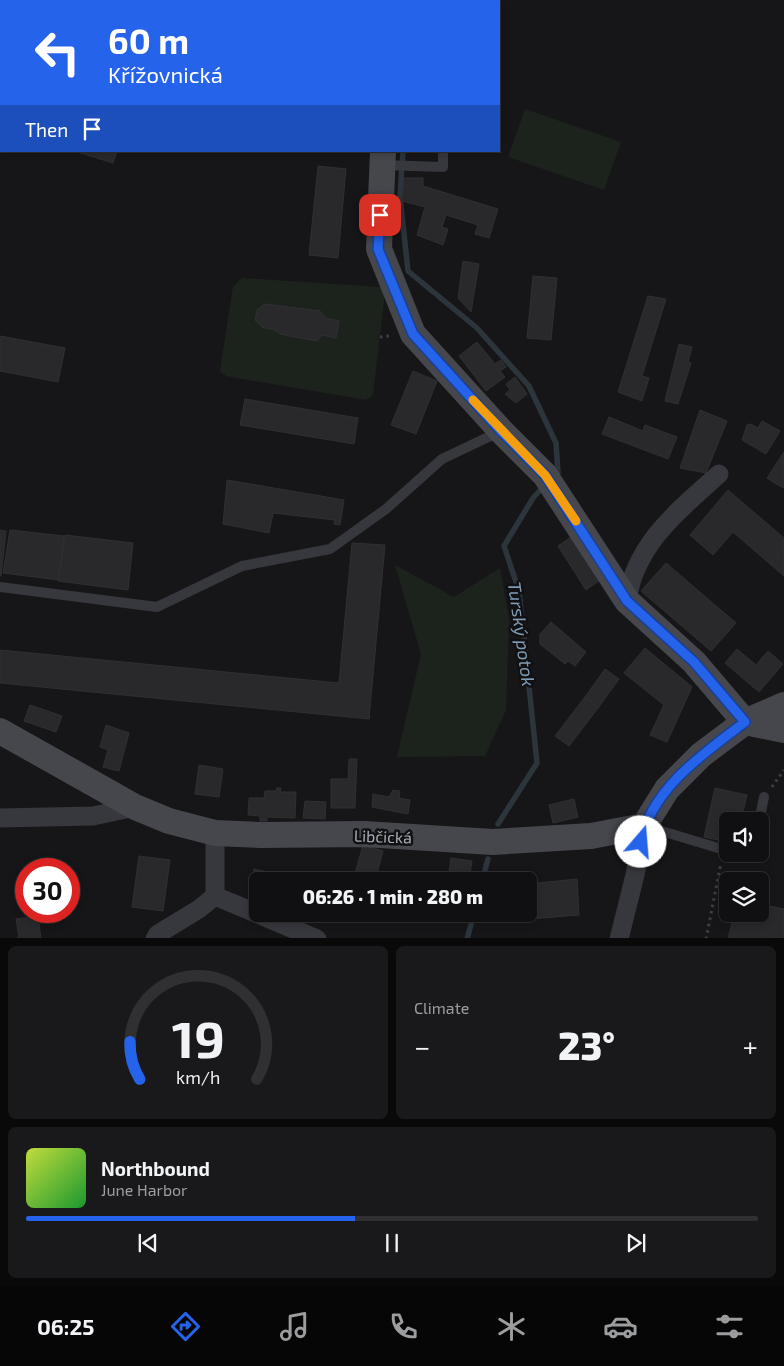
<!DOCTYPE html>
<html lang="en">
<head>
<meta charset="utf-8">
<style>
  :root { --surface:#101012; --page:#19191b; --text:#f1f3f6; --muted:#9c9d9f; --line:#303032; --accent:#2563eb }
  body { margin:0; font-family:"Exo 2",sans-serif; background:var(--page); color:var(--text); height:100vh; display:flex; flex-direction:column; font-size:19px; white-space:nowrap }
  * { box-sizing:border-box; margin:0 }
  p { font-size:16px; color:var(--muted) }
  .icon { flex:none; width:28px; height:28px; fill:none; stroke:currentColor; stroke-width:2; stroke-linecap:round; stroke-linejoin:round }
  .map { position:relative; height:938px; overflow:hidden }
  .side { display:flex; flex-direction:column; gap:8px; padding:8px; background:#09090a; flex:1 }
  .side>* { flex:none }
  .hud { position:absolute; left:0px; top:0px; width:500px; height:152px; box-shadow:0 2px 8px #0003,0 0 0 1px var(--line); background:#2563eb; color:#fff; overflow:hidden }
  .controls { position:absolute; left:719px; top:812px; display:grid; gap:10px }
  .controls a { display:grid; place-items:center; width:50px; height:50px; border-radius:8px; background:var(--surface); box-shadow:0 2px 8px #0003,0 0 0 1px var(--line); font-size:25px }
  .speed { position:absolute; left:15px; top:858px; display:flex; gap:10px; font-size:25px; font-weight:700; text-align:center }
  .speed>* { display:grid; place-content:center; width:65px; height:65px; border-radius:50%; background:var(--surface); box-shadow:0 2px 8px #0003,0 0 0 1px var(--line); line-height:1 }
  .speed .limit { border:8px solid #d22; background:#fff; color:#111 }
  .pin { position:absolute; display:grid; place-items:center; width:42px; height:42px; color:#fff; margin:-21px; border-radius:10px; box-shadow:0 2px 8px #0006 }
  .me { position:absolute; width:55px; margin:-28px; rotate:18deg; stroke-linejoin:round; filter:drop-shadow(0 0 4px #0008) }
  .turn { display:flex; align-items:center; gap:18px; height:105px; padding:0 25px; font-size:22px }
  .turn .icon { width:65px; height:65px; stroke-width:2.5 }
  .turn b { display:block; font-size:35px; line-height:42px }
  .then { display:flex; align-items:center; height:48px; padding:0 25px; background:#0003; gap:10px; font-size:19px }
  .big { font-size:38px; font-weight:800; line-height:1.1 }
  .side .tile { flex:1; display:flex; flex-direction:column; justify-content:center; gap:8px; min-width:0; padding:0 18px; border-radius:8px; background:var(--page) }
  .side .dial { align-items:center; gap:0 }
  .dial svg { height:130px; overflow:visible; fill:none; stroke:var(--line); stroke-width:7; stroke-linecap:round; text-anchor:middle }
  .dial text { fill:var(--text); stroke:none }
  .song { display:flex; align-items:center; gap:15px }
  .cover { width:60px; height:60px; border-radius:8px; background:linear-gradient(135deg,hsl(70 70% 55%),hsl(130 70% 35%)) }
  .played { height:5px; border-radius:2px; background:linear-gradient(90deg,var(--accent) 45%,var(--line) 45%) }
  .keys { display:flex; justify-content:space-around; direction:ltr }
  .heat { display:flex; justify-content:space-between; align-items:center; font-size:28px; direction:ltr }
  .side .tiles { flex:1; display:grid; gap:8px; grid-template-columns:1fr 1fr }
  .tile:last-child { grid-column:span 2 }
  .trip { position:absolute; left:249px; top:872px; width:288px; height:50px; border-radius:8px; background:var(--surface); box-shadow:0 2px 8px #0003,0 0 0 1px var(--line); font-weight:800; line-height:50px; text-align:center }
  .dock { display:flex; height:80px; justify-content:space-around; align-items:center; background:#060607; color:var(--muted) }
  .dock .icon { width:35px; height:35px }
  .dock .on { color:var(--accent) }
  .dock b { font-size:22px; color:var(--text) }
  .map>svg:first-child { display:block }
  .green { fill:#1c231d }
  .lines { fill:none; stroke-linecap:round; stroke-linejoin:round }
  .stream { stroke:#2c353c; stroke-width:5.5 }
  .building { fill:#29292c; stroke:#303034 }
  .path { stroke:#3d3f44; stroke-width:3; stroke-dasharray:2.5 4; stroke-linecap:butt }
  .lane { stroke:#37383d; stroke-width:10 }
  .street { stroke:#37383d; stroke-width:19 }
  .secondary { stroke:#45474d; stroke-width:26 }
  .route-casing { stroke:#184099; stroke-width:12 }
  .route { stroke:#2563eb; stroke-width:9 }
  .slow { stroke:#f59e0b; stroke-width:9 }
  .labels { text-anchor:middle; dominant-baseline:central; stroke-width:5; stroke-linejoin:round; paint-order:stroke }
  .street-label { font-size:16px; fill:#a8adb8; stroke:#111113 }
  .water-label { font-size:18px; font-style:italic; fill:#7f9bb3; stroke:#111113 }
</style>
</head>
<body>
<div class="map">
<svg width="784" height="939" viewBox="0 0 784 939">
  <rect width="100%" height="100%" fill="#161618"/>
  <g class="green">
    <path d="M525,109L621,142L604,190L508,157Z"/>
    <path d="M242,278L381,287L385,292L373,395L366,400L226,376L220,371L233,286Z"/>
    <path d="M395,565L454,597L500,568L509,619L506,710L485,756L397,757L421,654Z"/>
  </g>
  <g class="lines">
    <g class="stream">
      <path d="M414,1V0"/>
      <path d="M403,151L400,196L408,271L477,328L529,386L556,443L558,473L554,476"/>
      <path d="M498,824L537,763L519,591L504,546L533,498L544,486"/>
      <path d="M482,881L488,859"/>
      <path d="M467,939L474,914"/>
    </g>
  </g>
  <g class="building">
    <path d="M0,73H1V129L0,128Z"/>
    <path d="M74,151H117L113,163Z"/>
    <path d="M318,166L346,169L338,258L309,255Z"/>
    <path d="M404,178H423V186L498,209L489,238L475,234L478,225L446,215L442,227L448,229L443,245L417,235L425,207L402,201Z"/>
    <path d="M463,261L479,264L471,312L458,298Z"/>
    <path d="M533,276L557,278L551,340L527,338Z"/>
    <path d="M648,296L666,299L642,376L649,378L642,401L618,392Z"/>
    <path d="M265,304L320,311L325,318L339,321L336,338L322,335L317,341L280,334L275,330L262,327L255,320L257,310Z"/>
    <path d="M0,336L65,348L58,382L0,371Z"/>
    <path d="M477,342L495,364L501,360L506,367L500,371L505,377L486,391L459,356Z"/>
    <path d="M679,344L692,347L688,362L691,363L678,404L665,401Z"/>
    <path d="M413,371L437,381L416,434L391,425Z"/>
    <path d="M515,377L527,394L516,403L505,394L510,390L506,384Z"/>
    <path d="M245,399L358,418L354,444L240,425Z"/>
    <path d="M700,410L727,421L706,473L680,468Z"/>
    <path d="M609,417L643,431L645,425L677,437L668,459L602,434Z"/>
    <path d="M762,421L780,431L766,454L742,440L747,425L751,424L758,428Z"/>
    <path d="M784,452V486L783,488L767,478Z"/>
    <path d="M227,480L344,500L340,525L334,524L335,520L273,513L269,533L223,524Z"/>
    <path d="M728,490L784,538V548L770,564L733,532L713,555L690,535Z"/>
    <path d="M0,530L6,531L1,576H0Z"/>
    <path d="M10,530L64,536L59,580L3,573Z"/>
    <path d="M65,535L133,543L128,590L58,581Z"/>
    <path d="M571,537L600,580L586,590L558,546Z"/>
    <path d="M352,543L385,545L369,719L0,683V650L339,683Z"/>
    <path d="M784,548V576L770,564Z"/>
    <path d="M666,563L736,623L711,651L641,591Z"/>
    <path d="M551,622L586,652L575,666L568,661L565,664L540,644V634Z"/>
    <path d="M645,648L692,687L667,742L650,735L664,705L624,673Z"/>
    <path d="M737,649L756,665L768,651L783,664L759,692L725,663Z"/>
    <path d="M605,669L619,679L598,708L585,697Z"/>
    <path d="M585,697L598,708L569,746L555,736Z"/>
    <path d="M30,705L62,716L56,732L24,721Z"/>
    <path d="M106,725L129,733L119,771L103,767L108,750L100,747Z"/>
    <path d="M349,759H357L355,808H331V779H348Z"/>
    <path d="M199,765L223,769L219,797L195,794Z"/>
    <path d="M277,788H281L280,792H296L295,818L267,817V821H260V816L248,815L249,798H264L265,791H276Z"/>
    <path d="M715,788L747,795L741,821H728V842L704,837Z"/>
    <path d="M393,790L400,791L399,798L410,800L408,814L372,807L373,794L389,797Z"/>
    <path d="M574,799L578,817L553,823L549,805Z"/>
    <path d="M305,801L326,802L325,819L303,818Z"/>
    <path d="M363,845L383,851L375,881H353Z"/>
    <path d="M139,856L170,860L163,911L132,907Z"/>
    <path d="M451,858L472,861L469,881H448Z"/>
    <path d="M254,869L272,873L270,881H258V897L249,893Z"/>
    <path d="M577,879L579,915L517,920L516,914H528V884Z"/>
    <path d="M760,904L784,909V938L728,939L734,914H760Z"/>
    <path d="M443,914H464L463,922L442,920Z"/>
    <path d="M38,916L41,939H15L19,937L16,919Z"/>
  </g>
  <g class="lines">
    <g class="path">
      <path d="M380,337L390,336"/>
      <path d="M772,787L784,770"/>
      <path d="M706,939L721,863"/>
    </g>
    <g class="lane">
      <path d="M223,0L238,1"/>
      <path d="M383,165L443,167V151"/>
      <path d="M0,587L157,607L242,566L330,549L386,509L442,459L501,431"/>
      <path d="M759,821L764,797"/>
      <path d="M645,826L728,851"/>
      <path d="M738,854L751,858L752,854"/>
    </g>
    <g class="street">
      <path d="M254,1L255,0"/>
      <path d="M0,22H1"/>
      <path d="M627,601C635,544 679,510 719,474"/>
      <path d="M0,818L93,816L135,807"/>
      <path d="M215,833V896L258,914"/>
      <path d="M258,914L317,939"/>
      <path d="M155,939L158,934L199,909L215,896"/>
      <path d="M619,939L635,875L644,826"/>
    </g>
    <g class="secondary">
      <path d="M391,1V0"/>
      <path d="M383,151L379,249L413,334L501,431L545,475L627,601L694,662L745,722"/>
      <path d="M745,722L784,730"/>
      <path d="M0,731L135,807L169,821L215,833L261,835L364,834L493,842L591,836L644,826L667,789L701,755L745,722L784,705"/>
    </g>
  </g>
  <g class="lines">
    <defs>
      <path id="route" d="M380,215L378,249L413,334L501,431L545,475L627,601L694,662L745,722C704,753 651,789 641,842"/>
    </defs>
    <use href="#route" class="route-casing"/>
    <use href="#route" class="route"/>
    <path class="slow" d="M473,400L545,475L576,521"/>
  </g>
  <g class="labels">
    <g class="street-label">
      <text transform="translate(383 836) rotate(2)">Libčická</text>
    </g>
    <g class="water-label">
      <text transform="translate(522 634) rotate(82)">Turský potok</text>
    </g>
  </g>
</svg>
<div class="controls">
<a><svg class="icon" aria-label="sound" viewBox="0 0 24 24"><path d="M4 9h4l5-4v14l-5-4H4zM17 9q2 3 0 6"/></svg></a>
<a><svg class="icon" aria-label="layers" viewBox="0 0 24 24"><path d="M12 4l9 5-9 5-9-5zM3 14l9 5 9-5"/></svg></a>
</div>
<div class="speed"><div class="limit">30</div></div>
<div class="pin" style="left:380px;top:215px;background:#d93025"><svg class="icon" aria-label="arrive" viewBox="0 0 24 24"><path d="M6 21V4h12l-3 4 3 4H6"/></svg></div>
<svg class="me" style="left:641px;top:842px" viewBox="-20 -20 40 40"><circle r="19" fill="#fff"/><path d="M0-13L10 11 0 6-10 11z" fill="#2563eb"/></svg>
<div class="trip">06:26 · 1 min · 280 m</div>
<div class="hud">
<div class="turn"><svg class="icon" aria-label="left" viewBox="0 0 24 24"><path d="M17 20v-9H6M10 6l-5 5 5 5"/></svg><div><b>60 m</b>Křížovnická</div></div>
<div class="then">Then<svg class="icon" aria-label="arrive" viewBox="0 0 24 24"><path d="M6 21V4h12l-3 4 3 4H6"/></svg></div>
</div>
</div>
<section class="side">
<div class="tiles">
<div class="tile dial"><svg viewBox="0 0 100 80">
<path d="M14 69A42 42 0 1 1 86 69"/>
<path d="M14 69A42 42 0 0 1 8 46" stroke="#2563eb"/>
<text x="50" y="56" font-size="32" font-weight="700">19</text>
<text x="50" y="72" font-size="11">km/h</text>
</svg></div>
<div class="tile"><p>Climate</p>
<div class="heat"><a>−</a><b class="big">23°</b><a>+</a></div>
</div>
<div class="tile">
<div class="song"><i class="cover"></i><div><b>Northbound</b><p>June Harbor</p></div></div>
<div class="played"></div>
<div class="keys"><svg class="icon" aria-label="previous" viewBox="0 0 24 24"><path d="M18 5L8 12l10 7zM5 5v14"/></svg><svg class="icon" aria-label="pause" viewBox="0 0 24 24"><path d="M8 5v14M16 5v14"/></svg><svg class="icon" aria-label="next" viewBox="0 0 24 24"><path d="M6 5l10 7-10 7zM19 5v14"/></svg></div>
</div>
</div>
</section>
<nav class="dock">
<b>06:25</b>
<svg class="icon on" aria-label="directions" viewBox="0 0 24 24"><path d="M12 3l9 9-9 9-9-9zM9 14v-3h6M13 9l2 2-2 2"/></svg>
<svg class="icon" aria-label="music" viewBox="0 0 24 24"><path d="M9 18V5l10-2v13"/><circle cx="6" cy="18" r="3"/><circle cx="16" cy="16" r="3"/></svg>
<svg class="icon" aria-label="phone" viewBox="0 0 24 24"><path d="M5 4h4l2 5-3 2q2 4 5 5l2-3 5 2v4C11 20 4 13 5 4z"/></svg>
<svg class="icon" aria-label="climate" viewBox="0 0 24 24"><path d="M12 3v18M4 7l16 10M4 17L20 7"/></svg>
<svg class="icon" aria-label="car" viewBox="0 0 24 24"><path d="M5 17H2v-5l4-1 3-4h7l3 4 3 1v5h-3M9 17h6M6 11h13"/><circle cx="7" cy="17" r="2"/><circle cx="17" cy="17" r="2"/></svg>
<svg class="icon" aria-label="filters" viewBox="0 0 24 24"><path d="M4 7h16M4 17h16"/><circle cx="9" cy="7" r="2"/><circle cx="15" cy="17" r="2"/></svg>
</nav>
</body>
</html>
